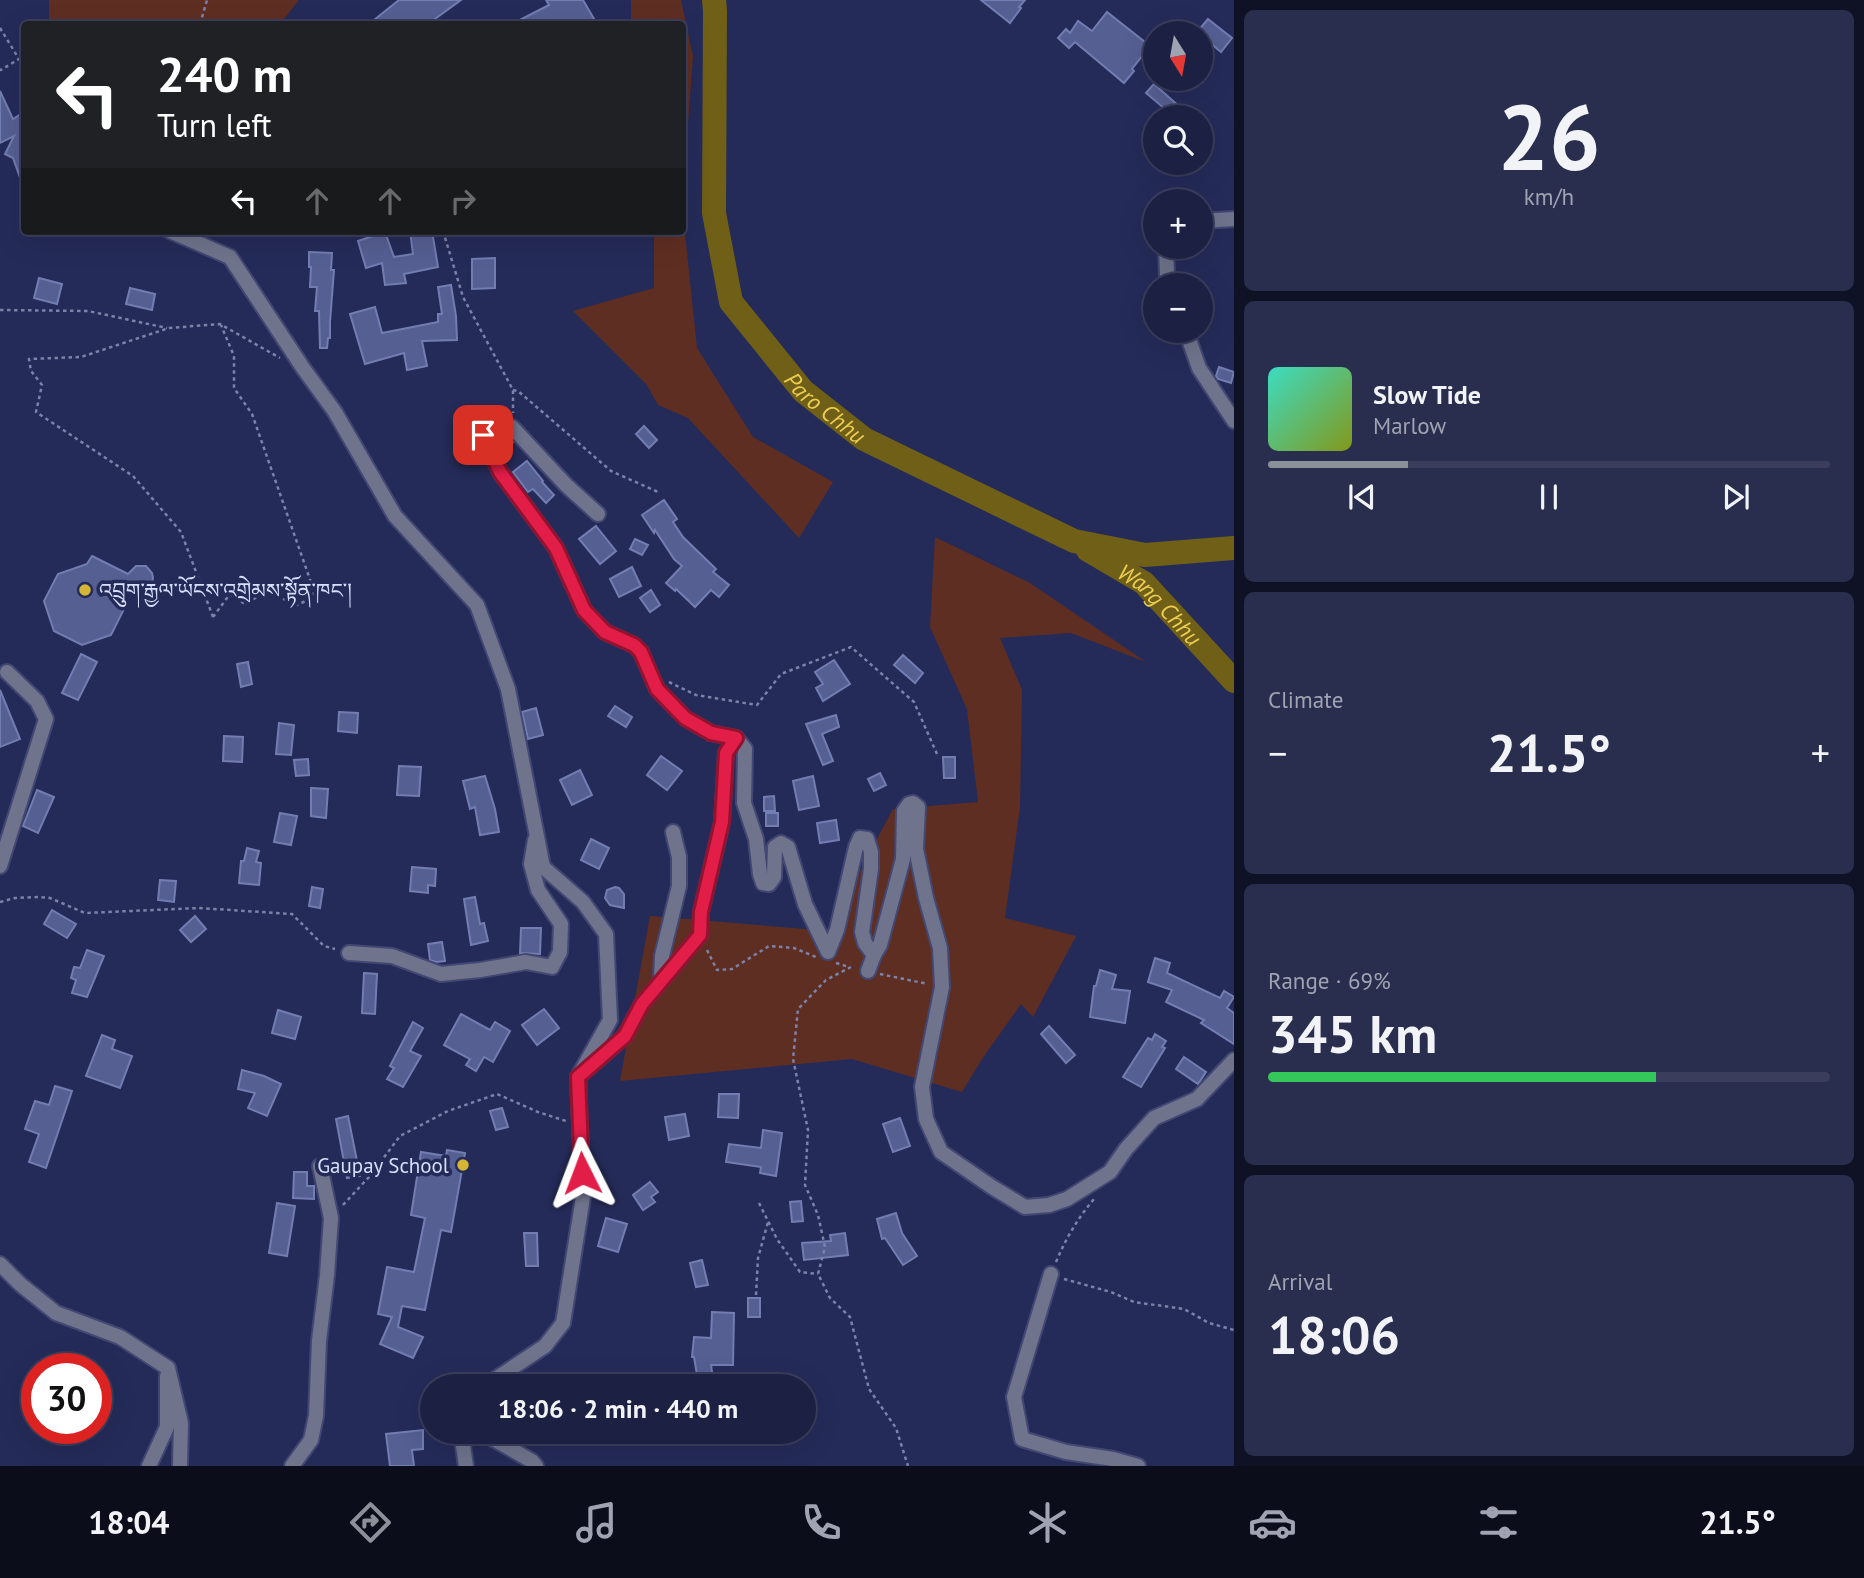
<!DOCTYPE html>
<html lang="en">
<head>
<meta charset="utf-8">
<style>
  :root { --surface:#1c2043; --page:#292d4e; --text:#f1f3f6; --muted:#a0a3b2; --line:#3a3e5c; --accent:#8c9099 }
  body { margin:0; font-family:"PT Sans","Noto Serif Tibetan",sans-serif; background:var(--page); color:var(--text); height:100vh; display:flex; flex-direction:column; font-size:26px; white-space:nowrap }
  * { box-sizing:border-box; margin:0 }
  p { font-size:23px; color:var(--muted) }
  .icon { flex:none; width:38px; height:38px; fill:none; stroke:currentColor; stroke-width:2; stroke-linecap:round; stroke-linejoin:round }
  .map { position:relative; flex:1; overflow:hidden }
  .sheet { display:flex; flex-direction:column; gap:10px; padding:10px; background:#0f1225; width:630px }
  .sheet>* { flex:none }
  .hud { position:absolute; left:21px; top:21px; width:665px; height:214px; border-radius:7px; box-shadow:0 7px 28px #0002,0 0 0 2px var(--line); background:#202124; color:#fff; overflow:hidden }
  .needle { width:46px; rotate:169deg }
  .buttons { position:absolute; left:1143px; top:21px; display:grid; gap:14px }
  .buttons a { display:grid; place-items:center; width:70px; height:70px; border-radius:50%; background:var(--surface); box-shadow:0 7px 28px #0002,0 0 0 2px var(--line); font-size:35px }
  .speed { position:absolute; left:21px; top:1353px; display:flex; gap:14px; font-size:35px; font-weight:700; text-align:center }
  .speed>* { display:grid; place-content:center; width:91px; height:91px; border-radius:50%; background:var(--surface); box-shadow:0 7px 28px #0002,0 0 0 2px var(--line); line-height:1 }
  .speed .limit { border:10px solid #d22; background:#fff; color:#111 }
  .pin { position:absolute; display:grid; place-items:center; width:60px; height:60px; color:#fff; margin:-30px; border-radius:14px; box-shadow:0 4px 10px #0006 }
  .me { position:absolute; width:77px; margin:-38px; rotate:357deg; stroke-linejoin:round; filter:drop-shadow(0 0 5px #0008) }
  .turn { display:flex; align-items:center; gap:24px; height:147px; padding:0 21px; font-size:32px }
  .turn .icon { width:91px; height:91px; stroke-width:2.5 }
  .turn b { display:block; font-size:49px; line-height:60px }
  .lanes { display:flex; align-items:center; height:66px; padding:0 21px; background:#0003; justify-content:center; gap:35px; direction:ltr }
  .lanes .off { opacity:.35 }
  .big { font-size:52px; font-weight:700; line-height:1.1 }
  .sheet .card { flex:1; display:flex; flex-direction:column; justify-content:center; gap:10px; min-width:0; padding:0 24px; border-radius:10px; background:var(--page) }
  .sheet .dial { align-items:center; gap:0 }
  .dial b { font-size:91px; line-height:1 }
  .song { display:flex; align-items:center; gap:21px }
  .cover { width:84px; height:84px; border-radius:10px; background:linear-gradient(135deg,hsl(170 70% 55%),hsl(70 70% 35%)) }
  .played { height:7px; border-radius:4px; background:linear-gradient(90deg,var(--accent) 25%,var(--line) 25%) }
  .keys { display:flex; justify-content:space-around; direction:ltr }
  .heat { display:flex; justify-content:space-between; align-items:center; font-size:38px; direction:ltr }
  .charge { height:10px; border-radius:5px; background:linear-gradient(90deg,#34c759 69%,var(--line) 0) }
  .trip { position:absolute; left:420px; top:1374px; width:396px; height:70px; border-radius:35px; background:var(--surface); box-shadow:0 7px 28px #0002,0 0 0 2px var(--line); font-weight:700; line-height:70px; text-align:center }
  .tab-bar { display:flex; height:112px; justify-content:space-around; align-items:center; background:#0b0d1b; color:var(--muted) }
  .tab-bar .icon { width:49px; height:49px }
  .tab-bar .current { color:var(--accent) }
  .tab-bar b { font-size:32px; color:var(--text) }
  main { display:flex; flex:1; min-height:0 }
  .map>svg:first-child { display:block }
  .green { fill:#5f2e22 }
  .lines { fill:none; stroke-linecap:round; stroke-linejoin:round }
  .river { stroke:#705f16; stroke-width:24 }
  .building { fill:#555f92; stroke:#727db2; stroke-width:2 }
  .minor-casing { stroke:#424873; stroke-width:18 }
  .tertiary-casing { stroke:#424873; stroke-width:18 }
  .path { stroke:#7c82a9; stroke-width:2.5; stroke-dasharray:3.5 3.5; stroke-linecap:butt }
  .minor { stroke:#6f748c; stroke-width:14 }
  .tertiary { stroke:#6f748c; stroke-width:14 }
  .route-casing { stroke:#92132f; stroke-width:18 }
  .route { stroke:#e11d48; stroke-width:12 }
  .poi-dot { fill:#d4b635; stroke:#252b59; stroke-width:2.5 }
  .labels { text-anchor:middle; dominant-baseline:central; stroke-width:7; stroke-linejoin:round; paint-order:stroke }
  .poi-label { font-size:21px; fill:#d8dffd; stroke:#252b59; text-anchor:start }
  .water-label { font-size:23px; font-style:italic; fill:#eccd52; stroke:#252b59 }
</style>
</head>
<body>
<main>
<div class="map">
<svg width="1234" height="1466" viewBox="0 0 1234 1466">
  <rect width="100%" height="100%" fill="#252b59"/>
  <g class="green">
    <path d="M49,0H299L280,24H49Z"/>
    <path d="M631,0H681L693,56L683,190L682,24H631Z"/>
    <path d="M683,215L697,348L753,437L833,482L799,538L688,418L658,405L647,385L573,311L654,288V231H682Z"/>
    <path d="M935,537L1030,583L1146,662L1071,633L1000,638L1022,690L1020,807L1005,918L1076,936L1033,1017L1021,1004L982,1059L962,1092L852,1059L620,1081L650,916L828,931L893,809L978,802L967,709L930,627Z"/>
  </g>
  <g class="lines">
    <g class="river">
      <path id="s1" d="M714,0L715,11L714,213L731,302L803,391L864,439L1074,541L1145,555L1234,548"/>
      <path id="s2" d="M1088,550L1144,583L1234,681"/>
    </g>
  </g>
  <g class="building">
    <path d="M399,0H461L428,24H369Z"/>
    <path d="M546,0H583L597,24H512L549,5Z"/>
    <path d="M981,0H1025L1019,7L1021,8L1010,23Z"/>
    <path d="M1107,12L1150,46L1132,69L1134,71L1124,83L1075,42L1069,48L1058,38L1066,29L1070,33L1078,21L1092,31Z"/>
    <path d="M1208,19L1232,38L1221,52L1197,32Z"/>
    <path d="M1154,84L1180,107L1172,115L1146,93Z"/>
    <path d="M0,91L13,119L24,112V186H23L13,158L5,154L14,136L0,143Z"/>
    <path d="M410,231H432L438,267L404,274L406,283L385,285L382,263L366,268L358,241L385,232L394,257L413,254Z"/>
    <path d="M309,252L332,253L331,270H334L330,322V338H328L327,348H320L319,311H315L317,287H310L311,267H309Z"/>
    <path d="M495,258V288L472,289V259Z"/>
    <path d="M39,278L62,284L57,304L34,298Z"/>
    <path d="M451,285L456,316L457,340L422,341L427,366L407,370L404,353L365,364L350,314L375,307L382,333L438,322V314H442L438,287Z"/>
    <path d="M130,288L155,294L152,310L126,304Z"/>
    <path d="M1219,367L1234,372L1231,383L1218,379L1216,376Z"/>
    <path d="M644,426L657,440L649,448L636,434Z"/>
    <path d="M504,434L513,442L506,450L497,441Z"/>
    <path d="M527,461L543,481L542,482L554,495L546,503L533,489L528,492L513,472Z"/>
    <path d="M664,500L677,519L673,522L683,537L716,569L713,572L729,585L719,597L711,590L695,607L676,589L675,591L666,583L682,566L674,559L655,530L654,533L642,515Z"/>
    <path d="M596,526L616,551L600,564L579,539Z"/>
    <path d="M635,539L648,545L642,555L630,549Z"/>
    <path d="M92,556L128,574L136,566H146L152,573L153,578L152,583L145,590L140,591L117,585L125,607L111,635L82,645L54,631L44,601L58,574L87,564Z"/>
    <path d="M632,567L641,586L619,597L610,579Z"/>
    <path d="M651,590L660,605L650,612L640,598Z"/>
    <path d="M81,654L97,662L78,700L62,693Z"/>
    <path d="M903,655L923,673L915,683L894,665Z"/>
    <path d="M834,660L850,684L823,701L816,688L823,684L815,672Z"/>
    <path d="M248,662L252,684L241,687L237,664Z"/>
    <path d="M0,690L20,739L0,747Z"/>
    <path d="M615,706L632,717L626,727L608,716Z"/>
    <path d="M536,708L543,735L528,739L522,712Z"/>
    <path d="M339,712L358,713L357,733L338,731Z"/>
    <path d="M836,715L839,727L822,734L833,761L823,765L806,724Z"/>
    <path d="M279,723L294,725L291,755L276,754Z"/>
    <path d="M224,736L243,737L242,762L223,761Z"/>
    <path d="M661,756L682,771L667,790L647,775Z"/>
    <path d="M943,757H955V778H944Z"/>
    <path d="M308,759L309,775L296,776L294,760Z"/>
    <path d="M399,766L421,767L419,796L397,795Z"/>
    <path d="M580,770L592,795L572,805L560,780Z"/>
    <path d="M880,773L886,785L874,791L868,779Z"/>
    <path d="M485,776L495,809L499,832L480,835L475,807L470,809L463,781Z"/>
    <path d="M813,776L819,806L799,810L793,781Z"/>
    <path d="M311,788L328,789L326,818L311,816Z"/>
    <path d="M37,790L54,797L38,833L23,826Z"/>
    <path d="M774,796L775,811H764V797Z"/>
    <path d="M280,813L297,816L291,845L274,842Z"/>
    <rect x="766" y="813" width="12" height="13"/>
    <path d="M836,820L839,840L820,843L817,823Z"/>
    <path d="M591,839L609,848L599,869L581,860Z"/>
    <path d="M247,848L259,851L256,862L261,863L259,885L239,883L241,861H244Z"/>
    <path d="M412,867L436,869L435,886L428,885V893L410,891Z"/>
    <path d="M160,880L176,881L174,902L158,900Z"/>
    <path d="M312,887L323,889L320,908L309,906Z"/>
    <path d="M615,887L619,888L624,894V908L610,905L605,898L607,890Z"/>
    <path d="M475,897L480,924L484,923L488,941L471,945L464,899Z"/>
    <path d="M52,910L76,924L67,938L44,924Z"/>
    <path d="M195,916L206,929L191,942L180,930Z"/>
    <path d="M521,928H541L540,954L520,953Z"/>
    <path d="M442,942L445,961L436,962L430,960L428,944Z"/>
    <path d="M87,950L104,956L87,997L72,993L76,980L71,978L74,967L80,968Z"/>
    <path d="M1155,958L1170,963L1167,973L1220,998L1224,991L1234,997L1227,1008L1234,1013V1044L1201,1023L1204,1020L1166,1002L1172,990L1148,982Z"/>
    <path d="M1100,970L1116,975L1112,989L1130,991L1125,1023L1090,1017L1094,986H1096Z"/>
    <path d="M364,973L377,974L375,1014L362,1013Z"/>
    <path d="M544,1009L559,1028L537,1045L522,1025Z"/>
    <path d="M278,1010L301,1017L295,1039L272,1033Z"/>
    <path d="M461,1014L490,1030L495,1022L510,1031L493,1062L484,1057L476,1071L466,1065L470,1059L444,1045Z"/>
    <path d="M413,1022L423,1028L410,1051L421,1056L403,1087L387,1079L394,1068L390,1066Z"/>
    <path d="M1049,1026L1075,1055L1066,1063L1041,1034Z"/>
    <path d="M1155,1034L1166,1041L1162,1047L1165,1048L1141,1087L1123,1077L1148,1038L1152,1040Z"/>
    <path d="M102,1035L115,1040L112,1049L132,1056L120,1088L86,1076Z"/>
    <path d="M1184,1057L1206,1072L1198,1084L1176,1069Z"/>
    <path d="M242,1070L264,1076L281,1084L267,1116L248,1108L255,1093L238,1089Z"/>
    <path d="M55,1086L72,1091L46,1168L29,1162L39,1134L25,1129L35,1101L49,1105Z"/>
    <path d="M719,1094H739L738,1118L718,1117Z"/>
    <path d="M502,1108L508,1127L496,1130L490,1111Z"/>
    <path d="M685,1114L689,1136L669,1140L665,1117Z"/>
    <path d="M348,1116L360,1176L347,1178L336,1119Z"/>
    <path d="M900,1118L910,1146L893,1152L883,1124Z"/>
    <path d="M763,1130L782,1133L776,1176L760,1173L761,1167L726,1162L729,1144L761,1148Z"/>
    <path d="M447,1150L465,1153L451,1232L441,1230L425,1310L402,1306L398,1327L423,1337L413,1358L380,1344L392,1317L378,1314L387,1267L414,1272L425,1218L411,1215L421,1152L446,1156Z"/>
    <path d="M294,1172H307V1186H314V1199L293,1198Z"/>
    <path d="M650,1182L658,1192L651,1197L655,1202L643,1210L633,1195Z"/>
    <path d="M801,1201L803,1221L792,1222L790,1202Z"/>
    <path d="M277,1203L295,1206L287,1256L269,1253Z"/>
    <path d="M896,1213L902,1233L917,1256L903,1265L885,1238L882,1239L877,1219Z"/>
    <path d="M606,1218L627,1224L618,1252L598,1246Z"/>
    <path d="M524,1233H537L538,1266H526Z"/>
    <path d="M845,1233L848,1255L804,1260L802,1243L831,1241L830,1235Z"/>
    <path d="M702,1260L708,1285L696,1287L690,1263Z"/>
    <rect x="748" y="1298" width="12" height="19"/>
    <path d="M712,1312L734,1313L733,1365H711L713,1379L698,1381L694,1357H692L694,1337L711,1338Z"/>
    <path d="M423,1430V1449L412,1450L414,1466H390L386,1434Z"/>
  </g>
  <g class="lines">
    <defs>
      <g id="minor">
        <path d="M1200,221L1234,219"/>
        <path d="M170,231L230,257L303,368L335,412L395,516L477,605L508,689L543,867L583,902L606,934L610,1020L578,1077L583,1197L563,1323L545,1346L485,1386"/>
        <path d="M1166,247L1167,275L1171,285"/>
        <path d="M1186,331L1199,368L1234,421"/>
        <path d="M598,514L566,485L512,427L504,424L488,427L483,435L500,472L556,548L584,610L605,632L634,645L641,652L657,689L685,718L711,733L736,738"/>
        <path d="M0,866L46,719L37,701L7,672"/>
        <path d="M349,953L392,956L441,974L480,970L526,962L552,967L560,952L561,924L538,890L531,864L535,840"/>
        <path d="M868,971L874,955"/>
        <path d="M661,979L662,956L679,886V857L673,832"/>
        <path d="M578,1077L625,1036L642,1004L700,935L701,912L722,822L726,753L736,738L745,749L744,803L756,839L760,874L763,883L769,884L774,877L775,847L781,843L788,847L805,904L828,952L837,930L856,847L860,838L867,839L871,852V869L862,932L865,943L874,955L880,945L903,859L904,811L909,804L913,803L918,807L916,849L926,898L940,948L942,987L922,1087L926,1119L941,1152L992,1187L1025,1207L1049,1205L1067,1199L1110,1172L1126,1149L1154,1118L1197,1099L1234,1060"/>
        <path d="M1051,1274L1014,1397L1022,1439L1066,1452L1113,1459L1138,1466"/>
        <path d="M461,1432L466,1466"/>
        <path d="M487,1432L488,1436L532,1461L536,1466"/>
        <path d="M149,1466L167,1427V1376"/>
        <path d="M292,1466L311,1440L316,1416L319,1341L327,1275L331,1218L320,1166"/>
      </g>
      <path id="tertiary" d="M0,1264L20,1284L56,1313L120,1337L168,1368L181,1423L180,1466"/>
    </defs>
    <use href="#minor" class="minor-casing"/>
    <use href="#tertiary" class="tertiary-casing"/>
    <g class="path">
      <path d="M200,24L207,0"/>
      <path d="M0,28L19,59L1,70L0,69"/>
      <path d="M443,231L463,297L513,390V413"/>
      <path d="M0,310L88,311L167,328"/>
      <path d="M513,390L518,391L611,471L658,492"/>
      <path d="M213,617L181,532L133,476L36,412L42,385L31,371L29,359L81,357L169,328L220,324L280,358"/>
      <path d="M213,617L230,594L245,604L269,590L295,606L312,598L313,588L252,414L234,388V356L221,325"/>
      <path d="M669,682L696,695L757,705L781,674L851,647L914,702L937,754"/>
      <path d="M0,902L15,898L38,897L50,898L85,913L199,908L292,914L324,946L335,949"/>
      <path d="M707,950L717,970L732,969L769,946L794,948L816,957"/>
      <path d="M836,963L849,967"/>
      <path d="M851,967L826,980L798,1009L793,1059L808,1130L805,1185L818,1215L825,1247L818,1274L830,1298L850,1317L869,1389L896,1428L908,1466"/>
      <path d="M880,974L928,984"/>
      <path d="M759,1203L777,1239L800,1272L818,1274"/>
      <path d="M343,1205L370,1176L400,1136L448,1111L497,1094L538,1112L566,1121"/>
      <path d="M1056,1262C1066,1238 1078,1218 1094,1199"/>
      <path d="M1064,1279L1111,1292L1134,1302L1184,1309L1209,1323L1234,1330"/>
      <path d="M756,1295L758,1258L768,1222"/>
    </g>
    <use href="#minor" class="minor"/>
    <use href="#tertiary" class="tertiary"/>
  </g>
  <g class="lines">
    <defs>
      <path id="route" d="M483,435L500,472L556,548L584,610L605,632L634,645L641,652L657,689L685,718L711,733L736,738L726,753L722,822L701,912L700,935L642,1004L625,1036L578,1077L582,1173"/>
    </defs>
    <use href="#route" class="route-casing"/>
    <use href="#route" class="route"/>
  </g>
  <g class="poi-dot">
    <circle cx="85" cy="590" r="7"/>
    <circle cx="463" cy="1165" r="7"/>
  </g>
  <g class="labels">
    <g class="poi-label">
      <text x="99" y="590">འབྲུག་རྒྱལ་ཡོངས་འགྲེམས་སྟོན་ཁང་།</text>
      <text x="449" y="1165" text-anchor="end">Gaupay School</text>
    </g>
    <g class="water-label">
      <text stroke="none"><textPath href="#s1" startOffset="446">Paro Chhu</textPath></text>
      <text stroke="none"><textPath href="#s2" startOffset="91">Wang Chhu</textPath></text>
    </g>
  </g>
</svg>
<div class="buttons">
<a><svg class="needle" viewBox="-14 -14 28 28"><path d="M0-13l5 13h-10z" fill="#e53935"/><path d="M0 13l5-13h-10z" fill="#a0a3b2"/></svg></a>
<a><svg class="icon" aria-label="search" viewBox="0 0 24 24"><circle cx="10" cy="10" r="6"/><path d="M15 15l6 6"/></svg></a>
<a>+</a>
<a>−</a>
</div>
<div class="speed"><div class="limit">30</div></div>
<div class="pin" style="left:483px;top:435px;background:#d93025"><svg class="icon" aria-label="arrive" viewBox="0 0 24 24"><path d="M6 21V4h12l-3 4 3 4H6"/></svg></div>
<svg class="me" style="left:582px;top:1173px" viewBox="-20 -20 40 40"><path d="M0-17L14 15 0 8-14 15z" fill="#e11d48" stroke="#fff" stroke-width="4"/></svg>
<div class="trip">18:06 · 2 min · 440 m</div>
<div class="hud">
<div class="turn"><svg class="icon" aria-label="left" viewBox="0 0 24 24"><path d="M17 20v-9H6M10 6l-5 5 5 5"/></svg><div><b>240 m</b>Turn left</div></div>
<div class="lanes"><svg class="icon" aria-label="left" viewBox="0 0 24 24"><path d="M17 20v-9H6M10 6l-5 5 5 5"/></svg><svg class="icon off" aria-label="ahead" viewBox="0 0 24 24"><path d="M12 20V5M6 11l6-6 6 6"/></svg><svg class="icon off" aria-label="ahead" viewBox="0 0 24 24"><path d="M12 20V5M6 11l6-6 6 6"/></svg><svg class="icon off" aria-label="right" viewBox="0 0 24 24"><path d="M7 20v-9h11M14 6l5 5-5 5"/></svg></div>
</div>
</div>
<section class="sheet">
<div class="card dial"><b>26</b><p>km/h</p></div>
<div class="card">
<div class="song"><i class="cover"></i><div><b>Slow Tide</b><p>Marlow</p></div></div>
<div class="played"></div>
<div class="keys"><svg class="icon" aria-label="previous" viewBox="0 0 24 24"><path d="M18 5L8 12l10 7zM5 5v14"/></svg><svg class="icon" aria-label="pause" viewBox="0 0 24 24"><path d="M8 5v14M16 5v14"/></svg><svg class="icon" aria-label="next" viewBox="0 0 24 24"><path d="M6 5l10 7-10 7zM19 5v14"/></svg></div>
</div>
<div class="card"><p>Climate</p>
<div class="heat"><a>−</a><b class="big">21.5°</b><a>+</a></div>
</div>
<div class="card"><p>Range · 69%</p><b class="big">345 km</b><div class="charge"></div></div>
<div class="card"><p>Arrival</p><b class="big">18:06</b></div>
</section>
</main>
<nav class="tab-bar">
<b>18:04</b>
<svg class="icon current" aria-label="directions" viewBox="0 0 24 24"><path d="M12 3l9 9-9 9-9-9zM9 14v-3h6M13 9l2 2-2 2"/></svg>
<svg class="icon" aria-label="music" viewBox="0 0 24 24"><path d="M9 18V5l10-2v13"/><circle cx="6" cy="18" r="3"/><circle cx="16" cy="16" r="3"/></svg>
<svg class="icon" aria-label="phone" viewBox="0 0 24 24"><path d="M5 4h4l2 5-3 2q2 4 5 5l2-3 5 2v4C11 20 4 13 5 4z"/></svg>
<svg class="icon" aria-label="climate" viewBox="0 0 24 24"><path d="M12 3v18M4 7l16 10M4 17L20 7"/></svg>
<svg class="icon" aria-label="car" viewBox="0 0 24 24"><path d="M5 17H2v-5l4-1 3-4h7l3 4 3 1v5h-3M9 17h6M6 11h13"/><circle cx="7" cy="17" r="2"/><circle cx="17" cy="17" r="2"/></svg>
<svg class="icon" aria-label="filters" viewBox="0 0 24 24"><path d="M4 7h16M4 17h16"/><circle cx="9" cy="7" r="2"/><circle cx="15" cy="17" r="2"/></svg>
<b>21.5°</b>
</nav>
</body>
</html>
